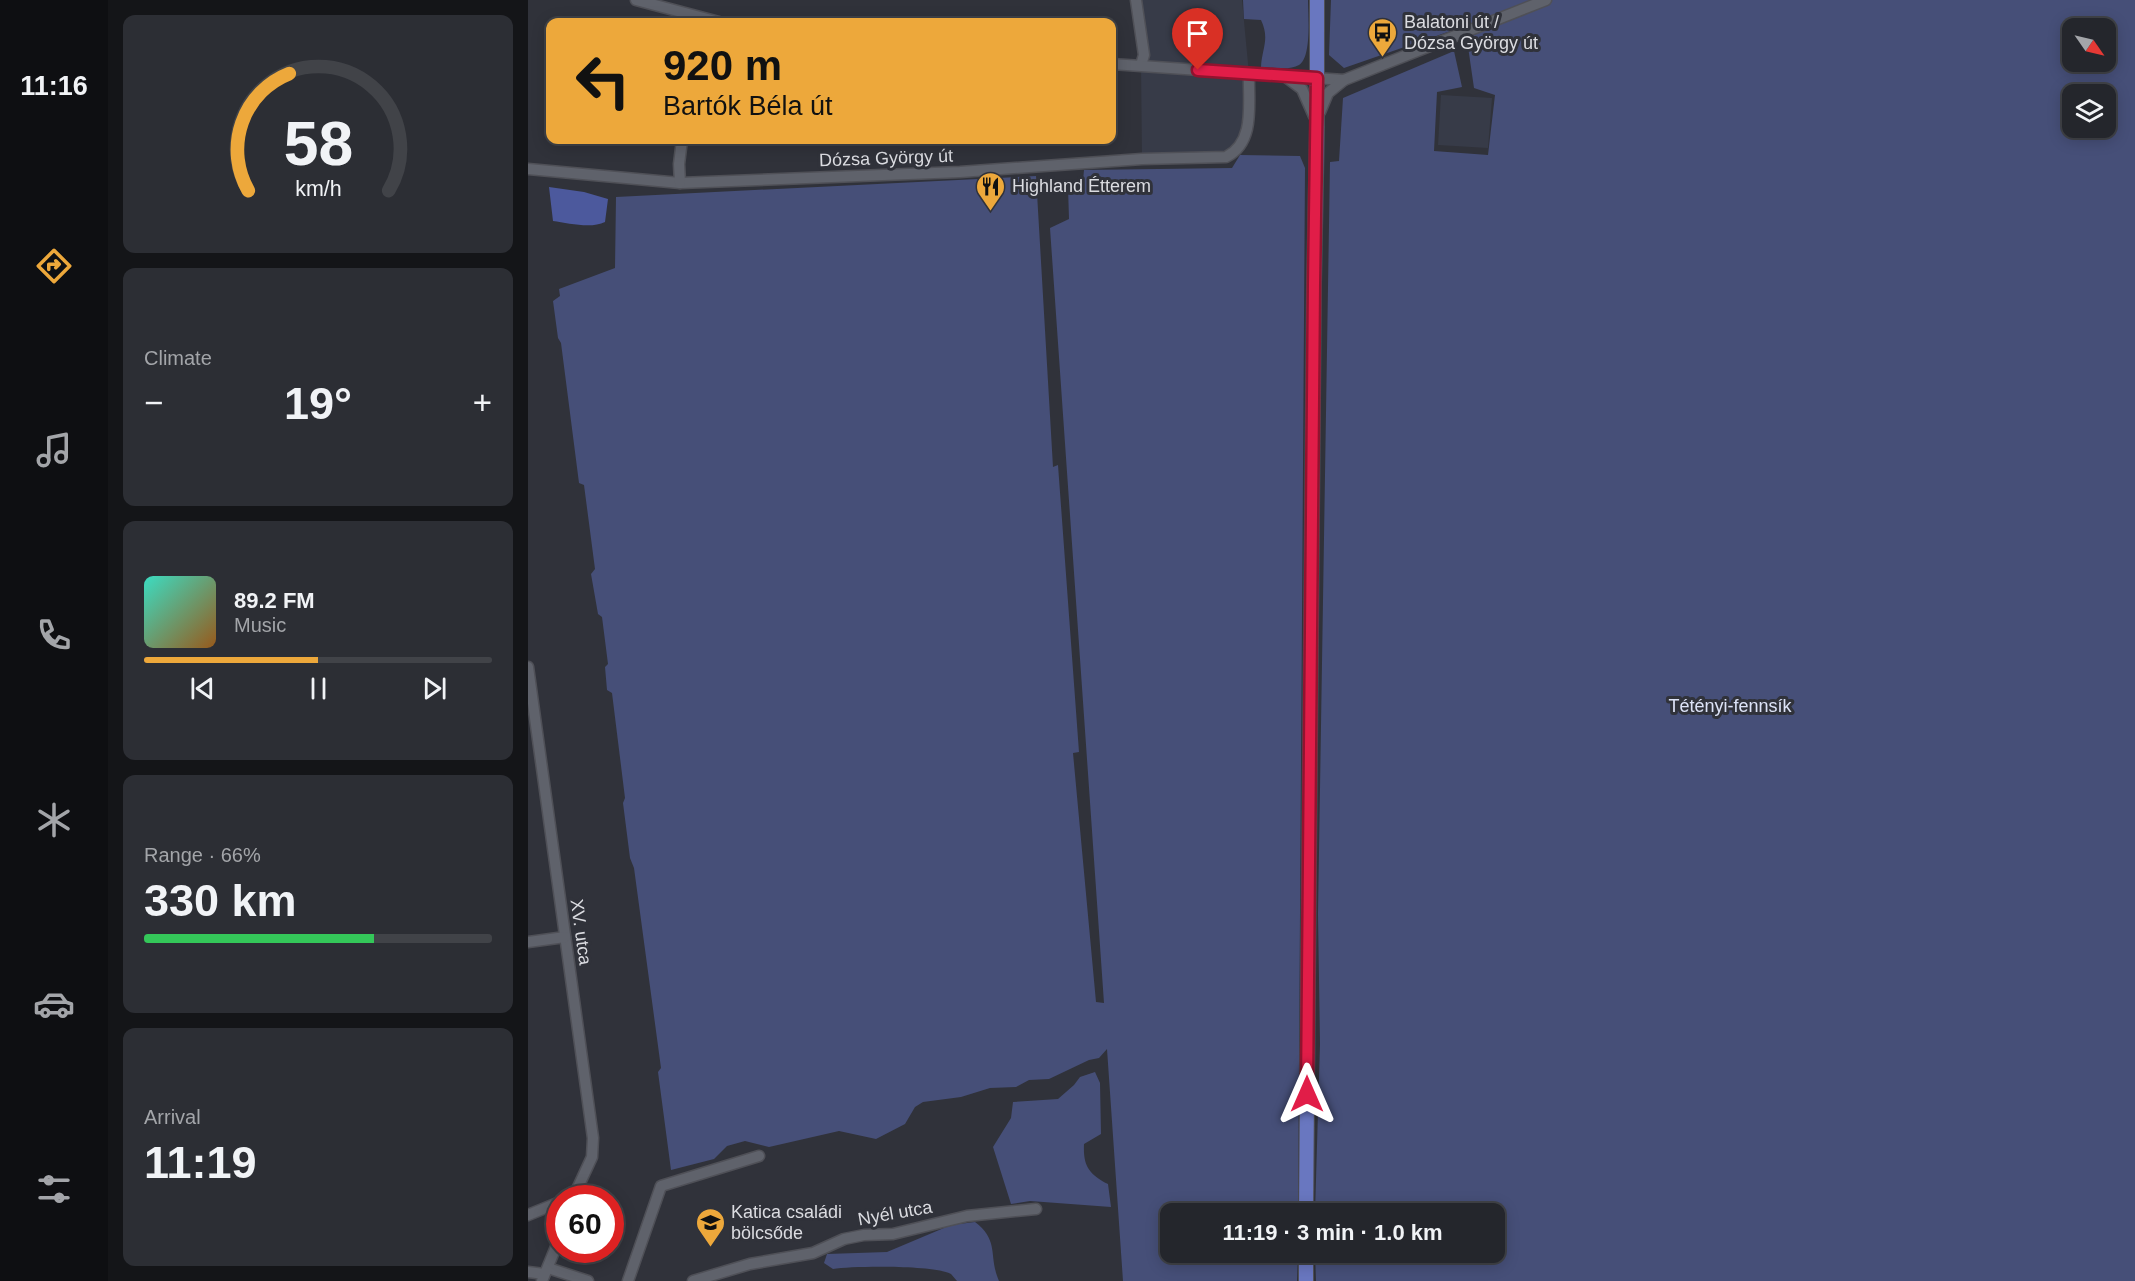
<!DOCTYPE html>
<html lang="en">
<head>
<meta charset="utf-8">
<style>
  :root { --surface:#24262c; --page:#2c2e34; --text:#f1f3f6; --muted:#a3a5a9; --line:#414348; --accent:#eda83b }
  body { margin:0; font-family:Arial,sans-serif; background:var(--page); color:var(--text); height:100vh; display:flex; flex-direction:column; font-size:22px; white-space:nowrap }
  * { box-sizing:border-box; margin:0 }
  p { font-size:20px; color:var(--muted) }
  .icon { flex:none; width:33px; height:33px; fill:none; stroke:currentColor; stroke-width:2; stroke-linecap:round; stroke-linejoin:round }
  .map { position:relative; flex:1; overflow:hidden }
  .panel { display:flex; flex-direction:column; gap:15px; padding:15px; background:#141518; width:420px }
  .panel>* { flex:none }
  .banner { position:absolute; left:18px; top:18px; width:570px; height:126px; border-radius:12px; box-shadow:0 3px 15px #0003,0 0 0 2px var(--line); background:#eda83b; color:#111; overflow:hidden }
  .needle { width:39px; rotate:124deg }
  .fabs { position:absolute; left:1534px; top:18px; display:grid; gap:12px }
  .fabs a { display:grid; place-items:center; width:54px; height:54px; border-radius:12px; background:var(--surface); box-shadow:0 3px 15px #0003,0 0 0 2px var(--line); font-size:30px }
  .speed { position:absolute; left:18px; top:1185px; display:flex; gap:12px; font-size:30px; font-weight:700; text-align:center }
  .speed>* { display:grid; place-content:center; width:78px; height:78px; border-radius:50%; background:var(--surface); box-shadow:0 3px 15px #0003,0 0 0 2px var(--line); line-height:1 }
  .speed .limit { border:9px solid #d22; background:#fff; color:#111 }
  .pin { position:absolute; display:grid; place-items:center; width:51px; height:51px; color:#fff; margin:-62px -26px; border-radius:50% 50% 50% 0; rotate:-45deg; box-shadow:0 0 6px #0007 }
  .pin .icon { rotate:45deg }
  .me { position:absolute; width:66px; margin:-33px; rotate:0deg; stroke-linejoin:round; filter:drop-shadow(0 0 4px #0008) }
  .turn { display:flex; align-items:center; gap:21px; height:126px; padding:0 18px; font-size:27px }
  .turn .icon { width:78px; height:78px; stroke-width:2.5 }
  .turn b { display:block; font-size:42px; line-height:51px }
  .big { font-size:45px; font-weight:700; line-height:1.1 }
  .panel .tile { flex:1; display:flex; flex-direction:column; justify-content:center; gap:9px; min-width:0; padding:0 21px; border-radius:12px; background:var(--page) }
  .panel .dial { align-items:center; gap:0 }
  .dial svg { height:156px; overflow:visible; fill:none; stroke:var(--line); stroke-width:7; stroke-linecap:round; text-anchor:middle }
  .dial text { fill:var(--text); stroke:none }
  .song { display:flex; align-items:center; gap:18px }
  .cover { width:72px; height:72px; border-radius:9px; background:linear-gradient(135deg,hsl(170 70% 55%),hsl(30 70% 35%)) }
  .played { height:6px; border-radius:3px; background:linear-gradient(90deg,var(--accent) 50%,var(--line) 50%) }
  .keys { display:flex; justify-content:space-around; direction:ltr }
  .heat { display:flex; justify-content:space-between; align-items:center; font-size:33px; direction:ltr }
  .charge { height:9px; border-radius:4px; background:linear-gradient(90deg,#34c759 66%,var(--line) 0) }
  .trip { position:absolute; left:632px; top:1203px; width:345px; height:60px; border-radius:12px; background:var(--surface); box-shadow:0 3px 15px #0003,0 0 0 2px var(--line); font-weight:700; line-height:60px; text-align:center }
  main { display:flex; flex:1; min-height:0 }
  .menu { display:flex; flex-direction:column; width:108px; justify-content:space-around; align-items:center; background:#0e0f12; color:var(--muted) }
  .menu .icon { width:42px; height:42px }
  .menu .on { color:var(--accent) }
  .menu b { font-size:27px; color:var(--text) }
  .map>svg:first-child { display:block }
  .built { fill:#373b48 }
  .green { fill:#464f78; fill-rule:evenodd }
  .water { fill:#4c599d }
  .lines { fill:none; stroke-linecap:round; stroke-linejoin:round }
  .minor-casing { stroke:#4f5057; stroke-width:13 }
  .major-casing { stroke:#4f5057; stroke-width:16 }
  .minor { stroke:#5f626b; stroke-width:10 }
  .major { stroke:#6977c0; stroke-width:14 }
  .route-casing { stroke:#92132f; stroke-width:15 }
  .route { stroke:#e11d48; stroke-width:10 }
  .labels { text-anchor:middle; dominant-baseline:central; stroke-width:6; stroke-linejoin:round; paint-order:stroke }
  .poi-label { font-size:18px; fill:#dbdce1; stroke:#30323a; text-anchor:start }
  .street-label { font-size:18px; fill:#dbdce1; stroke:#30323a }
  .park-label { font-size:18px; fill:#dde3f7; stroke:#30323a }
</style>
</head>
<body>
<main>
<nav class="menu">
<b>11:16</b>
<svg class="icon on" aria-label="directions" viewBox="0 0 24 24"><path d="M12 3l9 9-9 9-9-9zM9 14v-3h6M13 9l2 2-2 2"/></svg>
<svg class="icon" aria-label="music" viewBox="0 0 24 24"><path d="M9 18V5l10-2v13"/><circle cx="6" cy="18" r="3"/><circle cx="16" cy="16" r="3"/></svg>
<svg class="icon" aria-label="phone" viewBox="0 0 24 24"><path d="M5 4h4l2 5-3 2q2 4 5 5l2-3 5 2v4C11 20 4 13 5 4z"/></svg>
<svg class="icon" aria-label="climate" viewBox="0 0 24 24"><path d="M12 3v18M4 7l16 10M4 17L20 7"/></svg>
<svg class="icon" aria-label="car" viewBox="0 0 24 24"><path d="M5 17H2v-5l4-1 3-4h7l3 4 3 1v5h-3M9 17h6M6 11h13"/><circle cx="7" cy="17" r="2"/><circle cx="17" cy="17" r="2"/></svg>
<svg class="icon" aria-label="filters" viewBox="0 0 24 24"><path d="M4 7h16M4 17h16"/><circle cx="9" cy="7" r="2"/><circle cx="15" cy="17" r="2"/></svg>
</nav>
<section class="panel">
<div class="tile dial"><svg viewBox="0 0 100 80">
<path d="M14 69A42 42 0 1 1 86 69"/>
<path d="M14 69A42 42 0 0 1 35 9" stroke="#eda83b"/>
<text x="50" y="56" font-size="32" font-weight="700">58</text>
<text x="50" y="72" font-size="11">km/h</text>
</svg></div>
<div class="tile"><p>Climate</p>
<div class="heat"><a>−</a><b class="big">19°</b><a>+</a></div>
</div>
<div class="tile">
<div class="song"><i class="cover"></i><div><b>89.2 FM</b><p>Music</p></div></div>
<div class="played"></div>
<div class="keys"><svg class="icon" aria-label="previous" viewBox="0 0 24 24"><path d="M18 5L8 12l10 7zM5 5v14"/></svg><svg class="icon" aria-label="pause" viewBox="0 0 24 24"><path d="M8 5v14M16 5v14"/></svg><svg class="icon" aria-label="next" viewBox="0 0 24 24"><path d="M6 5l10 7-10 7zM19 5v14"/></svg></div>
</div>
<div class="tile"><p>Range · 66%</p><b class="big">330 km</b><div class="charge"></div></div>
<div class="tile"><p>Arrival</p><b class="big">11:19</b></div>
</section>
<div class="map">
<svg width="1607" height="1281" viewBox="0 0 1607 1281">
  <rect width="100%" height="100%" fill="#30323a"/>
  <g class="built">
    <path d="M608,0H714L721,74L720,126L706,153L614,159L613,65Z"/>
    <path d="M913,95L964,98L960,148L910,145Z"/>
  </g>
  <g class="green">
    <path d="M715,0H780C780,15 784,57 771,65C761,71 744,67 733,67C734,48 742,39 733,20L716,19Z"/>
    <path d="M803,0H1607V1281H788L787,1253L966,1252V1214L787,1213L792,1044L790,914L802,162L811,161L815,98L926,51L934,87L909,92L906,151L960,155L967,95L946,88L937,26L816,68L801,55ZM1545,28H1578V62H1545ZM1545,94H1578V128H1545Z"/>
    <path d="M712,155L772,156L777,168L770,1213L642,1214V1252L770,1253L769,1281H595L579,1049L571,1058L561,1060L521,1079L501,1080L488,1087L462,1088L433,1097L395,1102L387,1107L377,1124L348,1139L311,1131L241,1147L217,1141L199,1146L186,1159L143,1170L130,1072L133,1068L106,868L102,858L95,803L97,798L84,693L79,690L77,667L80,664L74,617L70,614L63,574L67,569L56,485L51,483L33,343L30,338L25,301L32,296L31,289L87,268L88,197L508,176L525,467L530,465L551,752L545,753L568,1002L576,1003L522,228L541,219L540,187L555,181L556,170L704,168Z"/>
    <path d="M567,1072L572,1083L573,1134L556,1144C555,1166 561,1174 580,1184L583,1207L502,1201L483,1204L465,1147L483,1118L485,1102L530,1099L546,1085L552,1077Z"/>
    <path d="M447,1222C472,1241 460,1256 471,1281H429C427,1279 425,1276 423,1274C406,1265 325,1266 305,1269L296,1263L299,1254L359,1252L423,1225Z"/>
  </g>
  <path class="water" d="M21,187L56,192L80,199L77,222C63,229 40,223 25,221Z"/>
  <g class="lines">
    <defs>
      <g id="minor">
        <path d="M108,0L191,22"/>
        <path d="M608,0L616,55L613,65"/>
        <path d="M584,64L816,80L1018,0"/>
        <path d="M758,77L774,89L786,116"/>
        <path d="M792,112L800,93L816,80"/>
        <path d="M0,169L152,183L432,172L614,159L698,157C728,142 720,103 721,74"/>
        <path d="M152,183L151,164L154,140"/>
        <path d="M0,667L65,1138L64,1157L45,1198"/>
        <path d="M0,942L37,937"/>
        <path d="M0,1215L32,1202"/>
        <path d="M20,1268L60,1281"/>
        <path d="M0,1272L16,1274"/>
        <path d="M14,1281L32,1237"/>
        <path d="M100,1281L133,1186L231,1156"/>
        <path d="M165,1281L222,1264L285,1253L316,1239L336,1235L365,1234L439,1216L508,1209"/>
      </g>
      <g id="major">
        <path d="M778,1214L786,284L789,127V0"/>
        <path d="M778,1281V1252"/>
      </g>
    </defs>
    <use href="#minor" class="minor-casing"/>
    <use href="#major" class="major-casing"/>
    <use href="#minor" class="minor"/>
    <use href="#major" class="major"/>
  </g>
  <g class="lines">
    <defs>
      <path id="route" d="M670,70L789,78L786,284L779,1094"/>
    </defs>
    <use href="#route" class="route-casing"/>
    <use href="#route" class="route"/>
  </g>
  <defs>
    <symbol id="bus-pin" viewBox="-11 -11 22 30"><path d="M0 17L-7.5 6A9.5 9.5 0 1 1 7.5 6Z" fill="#eda83b" stroke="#30323a"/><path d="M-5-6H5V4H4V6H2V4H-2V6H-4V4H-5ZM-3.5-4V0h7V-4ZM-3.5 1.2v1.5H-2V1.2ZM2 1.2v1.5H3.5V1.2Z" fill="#111"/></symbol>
    <symbol id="restaurant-pin" viewBox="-11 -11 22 30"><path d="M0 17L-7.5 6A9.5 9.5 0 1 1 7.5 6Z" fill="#eda83b" stroke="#30323a"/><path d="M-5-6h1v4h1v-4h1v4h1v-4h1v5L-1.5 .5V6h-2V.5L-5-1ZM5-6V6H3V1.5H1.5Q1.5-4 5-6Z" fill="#111"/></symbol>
    <symbol id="school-pin" viewBox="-11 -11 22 30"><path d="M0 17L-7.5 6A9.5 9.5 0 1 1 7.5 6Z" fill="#eda83b" stroke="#30323a"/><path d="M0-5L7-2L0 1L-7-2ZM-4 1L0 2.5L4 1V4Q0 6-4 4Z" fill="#111"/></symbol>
  </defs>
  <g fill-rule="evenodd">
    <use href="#bus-pin" x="838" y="16" width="33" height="45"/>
    <use href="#restaurant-pin" x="446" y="170" width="33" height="45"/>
    <use href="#school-pin" x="166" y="1206" width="33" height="45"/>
  </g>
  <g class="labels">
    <g class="poi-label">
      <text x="876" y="22">Balatoni út /<tspan x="876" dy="21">Dózsa György út</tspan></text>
      <text x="484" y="186">Highland Étterem</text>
      <text x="203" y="1212">Katica családi<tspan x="203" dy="21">bölcsőde</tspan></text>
    </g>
    <g class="street-label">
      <text transform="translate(358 158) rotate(-2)">Dózsa György út</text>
      <text transform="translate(53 932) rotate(82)">XV. utca</text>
      <text transform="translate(367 1213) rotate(-10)">Nyél utca</text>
    </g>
    <g class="park-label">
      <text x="1202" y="706">Tétényi-fennsík</text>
    </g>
  </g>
</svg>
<div class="fabs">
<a><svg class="needle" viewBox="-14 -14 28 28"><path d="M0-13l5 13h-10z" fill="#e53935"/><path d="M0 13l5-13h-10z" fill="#a3a5a9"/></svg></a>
<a><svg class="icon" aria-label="layers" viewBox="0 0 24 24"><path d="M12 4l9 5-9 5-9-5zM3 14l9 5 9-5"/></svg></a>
</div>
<div class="speed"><div class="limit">60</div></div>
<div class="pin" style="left:670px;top:70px;background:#d93025"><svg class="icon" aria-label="arrive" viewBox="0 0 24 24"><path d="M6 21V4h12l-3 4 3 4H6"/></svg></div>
<svg class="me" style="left:779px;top:1094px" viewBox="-20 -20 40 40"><path d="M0-17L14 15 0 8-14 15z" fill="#e11d48" stroke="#fff" stroke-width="4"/></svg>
<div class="trip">11:19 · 3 min · 1.0 km</div>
<div class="banner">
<div class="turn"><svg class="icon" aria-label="left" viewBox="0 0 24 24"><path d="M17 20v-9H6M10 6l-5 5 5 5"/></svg><div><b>920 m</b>Bartók Béla út</div></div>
</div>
</div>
</main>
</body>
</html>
